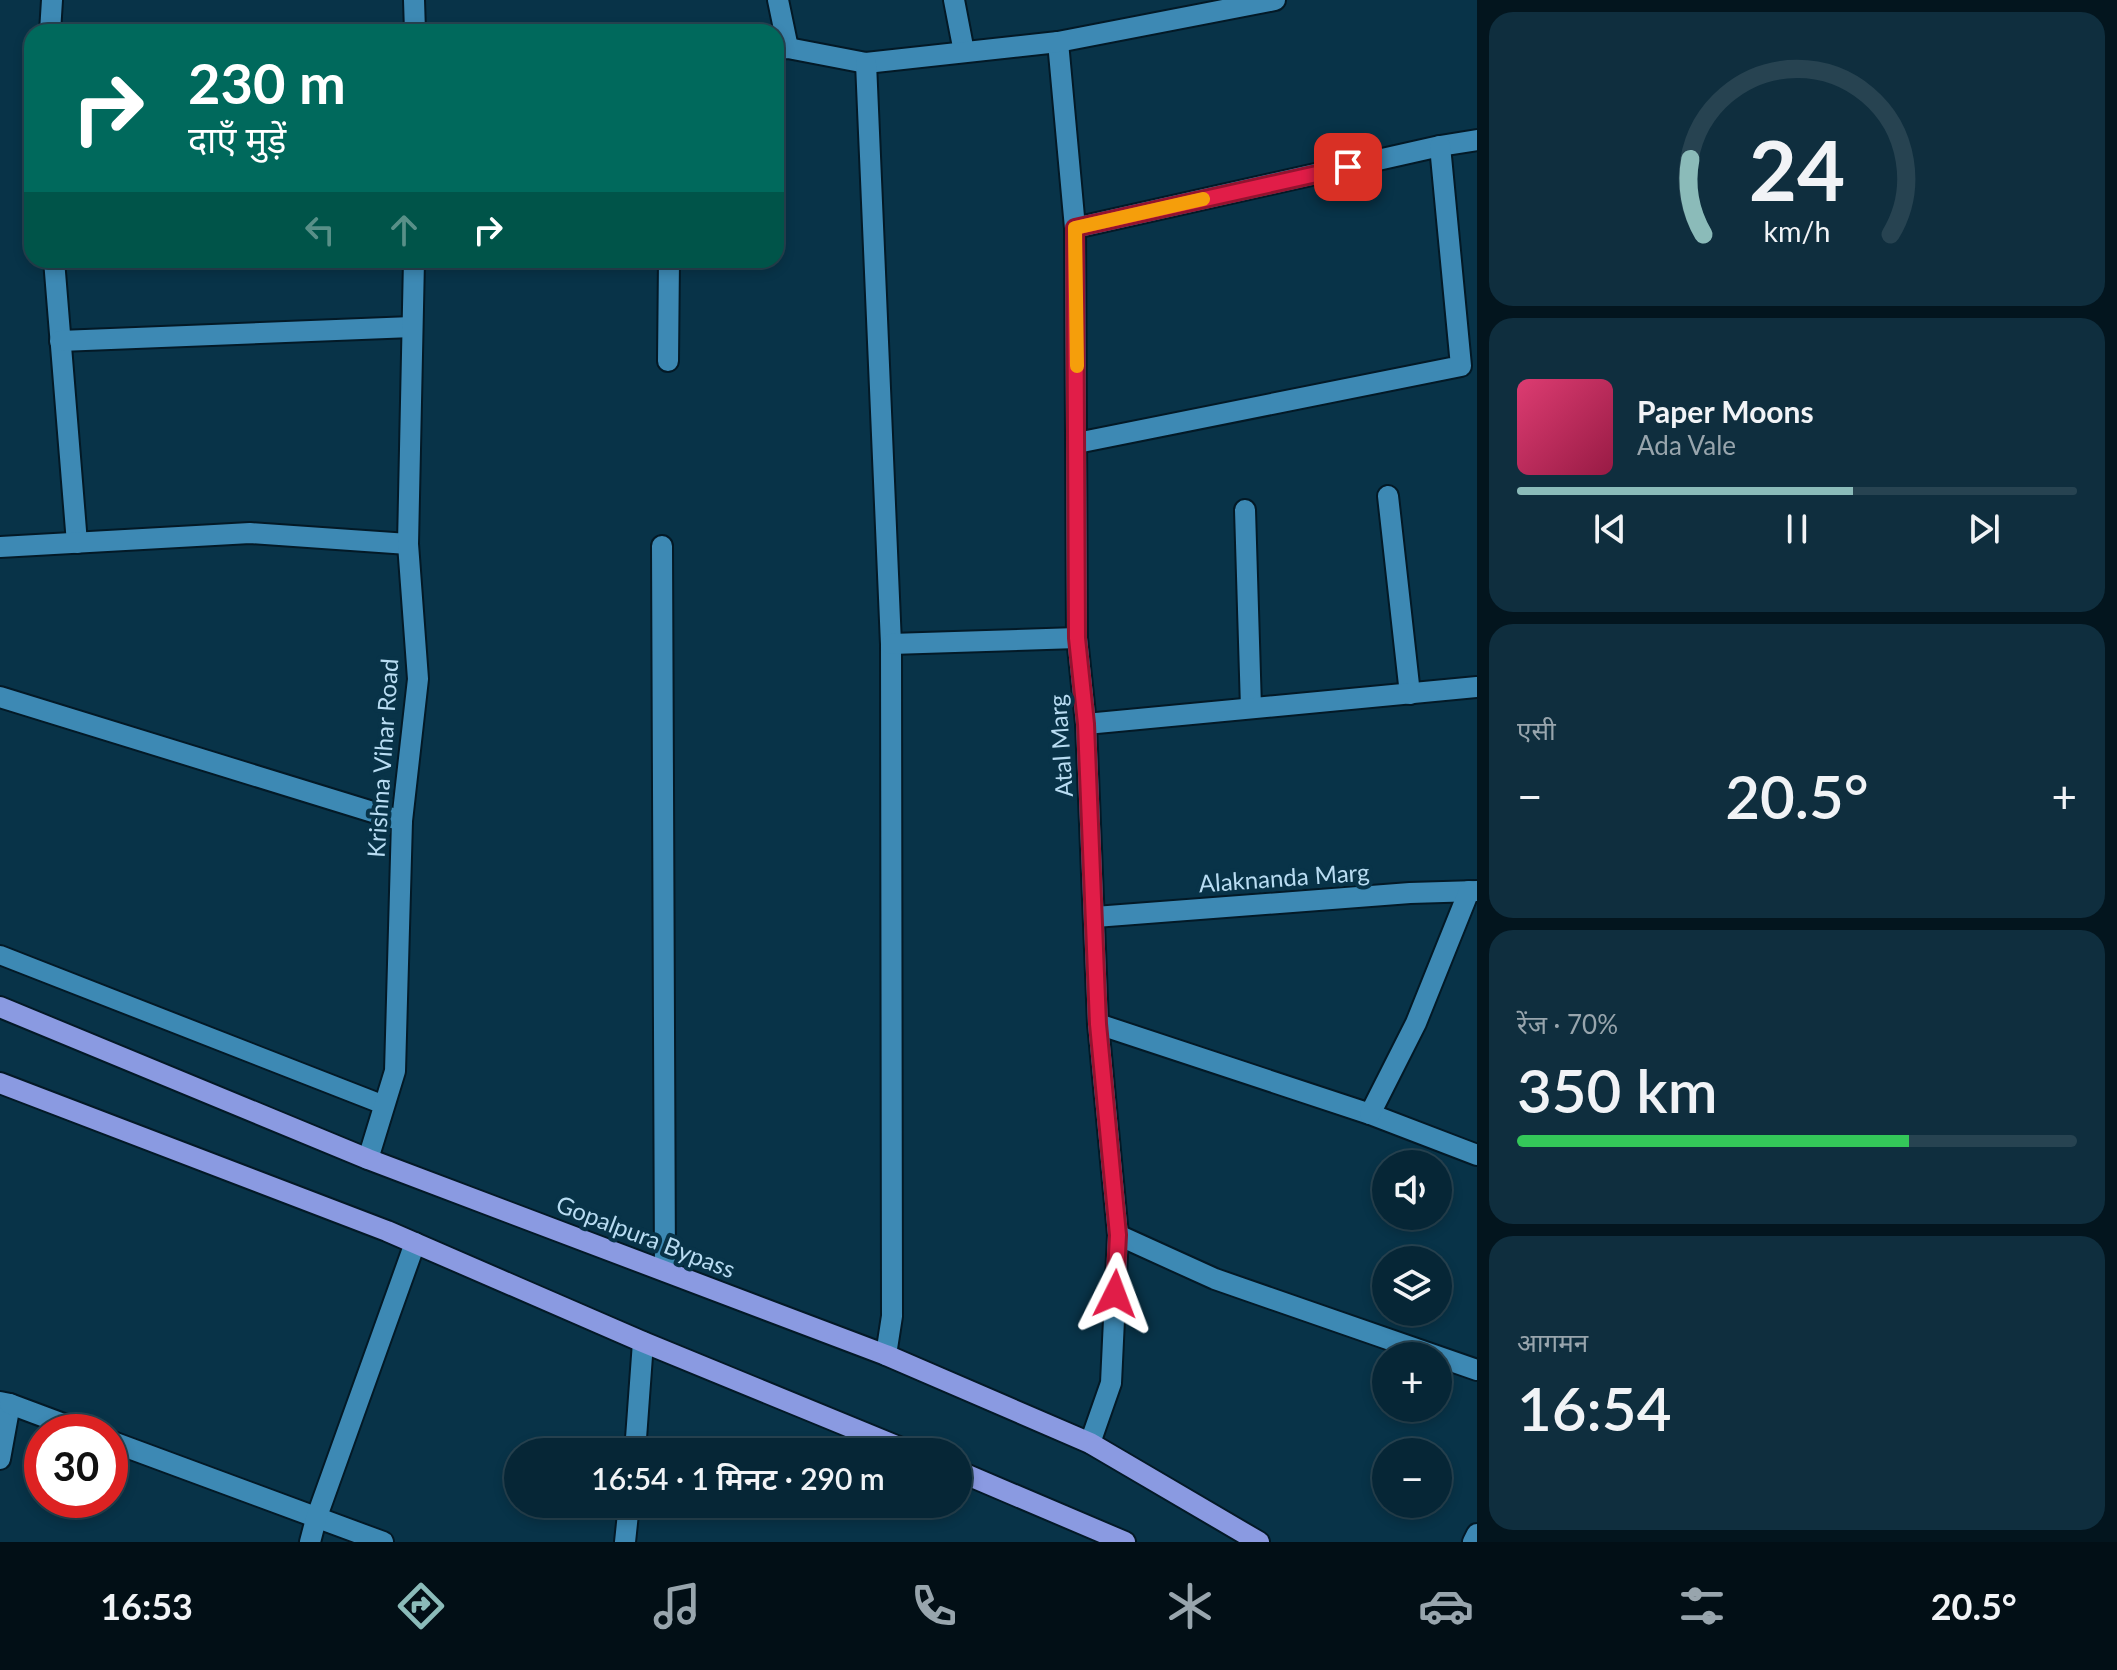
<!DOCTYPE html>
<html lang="hi">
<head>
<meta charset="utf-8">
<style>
  :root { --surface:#062636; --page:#0f2e3e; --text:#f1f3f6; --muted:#98a5ad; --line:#274351; --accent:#8bbbb9 }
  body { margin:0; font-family:Lato,"Noto Sans Devanagari",sans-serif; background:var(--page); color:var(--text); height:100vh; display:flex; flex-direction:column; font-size:30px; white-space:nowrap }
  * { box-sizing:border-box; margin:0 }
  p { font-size:26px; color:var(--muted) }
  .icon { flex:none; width:44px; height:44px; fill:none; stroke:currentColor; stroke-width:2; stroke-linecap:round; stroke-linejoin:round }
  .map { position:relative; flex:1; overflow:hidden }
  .drawer { display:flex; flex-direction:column; gap:12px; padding:12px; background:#03151e; width:640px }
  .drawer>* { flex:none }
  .top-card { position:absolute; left:24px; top:24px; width:760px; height:244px; border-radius:24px; box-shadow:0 4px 12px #0003,0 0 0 2px var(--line); background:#00695c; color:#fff; overflow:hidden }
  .buttons { position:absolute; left:1372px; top:1150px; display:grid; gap:16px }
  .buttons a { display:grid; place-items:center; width:80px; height:80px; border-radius:50%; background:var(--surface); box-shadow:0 4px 12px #0003,0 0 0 2px var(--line); font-size:40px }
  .speed { position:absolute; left:24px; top:1414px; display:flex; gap:16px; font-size:40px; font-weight:700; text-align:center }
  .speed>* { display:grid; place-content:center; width:104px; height:104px; border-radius:50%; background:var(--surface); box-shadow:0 4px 12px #0003,0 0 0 2px var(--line); line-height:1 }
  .speed .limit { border:12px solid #d22; background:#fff; color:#111 }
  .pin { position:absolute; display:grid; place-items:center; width:68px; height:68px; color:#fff; margin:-34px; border-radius:16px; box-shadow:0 4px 12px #0006 }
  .me { position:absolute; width:88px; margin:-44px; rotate:3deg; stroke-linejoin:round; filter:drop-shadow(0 0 6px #0008) }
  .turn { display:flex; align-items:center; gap:28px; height:168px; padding:0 32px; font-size:36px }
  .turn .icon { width:104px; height:104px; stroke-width:2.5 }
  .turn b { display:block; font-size:56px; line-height:68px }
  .lanes { display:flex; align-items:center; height:76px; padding:0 32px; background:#0003; justify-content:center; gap:40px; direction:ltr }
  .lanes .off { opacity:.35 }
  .big { font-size:60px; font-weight:600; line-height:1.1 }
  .drawer .card { flex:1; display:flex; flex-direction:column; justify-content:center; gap:12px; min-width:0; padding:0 28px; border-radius:24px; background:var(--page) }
  .drawer .dial { align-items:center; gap:0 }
  .dial svg { height:208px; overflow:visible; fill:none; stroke:var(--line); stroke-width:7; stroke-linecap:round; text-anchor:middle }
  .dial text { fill:var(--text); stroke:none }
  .song { display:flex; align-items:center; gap:24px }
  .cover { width:96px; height:96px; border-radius:12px; background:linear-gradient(135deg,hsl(340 70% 55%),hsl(340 70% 35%)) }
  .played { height:8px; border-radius:4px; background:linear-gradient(90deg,var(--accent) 60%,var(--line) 60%) }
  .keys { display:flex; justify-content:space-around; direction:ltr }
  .heat { display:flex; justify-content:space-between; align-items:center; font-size:44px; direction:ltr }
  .charge { height:12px; border-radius:6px; background:linear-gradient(90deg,#34c759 70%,var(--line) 0) }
  .trip { position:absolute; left:504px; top:1438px; width:468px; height:80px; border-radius:40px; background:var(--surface); box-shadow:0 4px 12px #0003,0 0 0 2px var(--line); font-weight:600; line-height:80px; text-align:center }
  .dock { display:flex; height:128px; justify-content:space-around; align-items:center; background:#020f16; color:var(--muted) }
  .dock .icon { width:56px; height:56px }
  .dock .on { color:var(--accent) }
  .dock b { font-size:36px; color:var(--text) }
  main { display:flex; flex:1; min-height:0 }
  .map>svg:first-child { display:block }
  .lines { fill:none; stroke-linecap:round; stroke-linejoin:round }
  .lane-casing { stroke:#031926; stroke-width:22 }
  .street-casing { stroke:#031926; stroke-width:24 }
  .primary-casing { stroke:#031926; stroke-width:24 }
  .lane { stroke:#3d89b4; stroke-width:18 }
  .street { stroke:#3d89b4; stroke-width:20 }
  .primary { stroke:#8a9ae1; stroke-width:20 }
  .route-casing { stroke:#92132f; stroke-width:20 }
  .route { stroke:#e11d48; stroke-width:14 }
  .slow { stroke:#f59e0b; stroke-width:14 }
  .labels { text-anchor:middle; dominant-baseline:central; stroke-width:8; stroke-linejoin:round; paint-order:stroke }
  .street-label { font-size:24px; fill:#b8dcf2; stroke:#083348 }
</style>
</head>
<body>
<main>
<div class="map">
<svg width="1477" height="1542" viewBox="0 0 1477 1542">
  <rect width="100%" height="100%" fill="#083348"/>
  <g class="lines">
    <defs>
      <path id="lane" d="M0,955L384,1105"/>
      <g id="street">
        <path d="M414,0L415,32"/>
        <path d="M778,0L788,48"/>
        <path d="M954,0L964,52"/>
        <path d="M50,32L52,0"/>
        <path d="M1058,42L1075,228L1077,638L1086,724L1098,1024L1118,1235L1111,1383L1090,1443"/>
        <path d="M776,49L788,48L866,63L1058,42L1275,0"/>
        <path d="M866,63L891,644L892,1316L886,1355"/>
        <path d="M1075,228L1440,146L1477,140"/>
        <path d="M54,260L77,543"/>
        <path d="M60,341L412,327"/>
        <path d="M668,361L669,260"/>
        <path d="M1077,443L1461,366L1440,146"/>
        <path d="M1388,496L1410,694"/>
        <path d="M1245,510L1251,708"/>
        <path d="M662,546L665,1271"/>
        <path d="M0,547L250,533L408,544"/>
        <path d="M891,644L1077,638"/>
        <path d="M0,697L402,821"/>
        <path d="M1086,724L1477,687"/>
        <path d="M1095,917L1410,893L1477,891"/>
        <path d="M1098,1024L1370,1114L1477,1155"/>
        <path d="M1370,1114L1416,1023L1469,891"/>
        <path d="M368,1159L395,1071L402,821L418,679L408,544L414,260"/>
        <path d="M1118,1235L1215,1279L1477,1370"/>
        <path d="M0,1402L10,1404L0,1459"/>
        <path d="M10,1404L85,1432"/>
        <path d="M110,1441L383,1542"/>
        <path d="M635,1452L643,1342"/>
        <path d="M310,1542L316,1519L415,1243"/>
        <path d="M625,1542L629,1504"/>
        <path d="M1473,1542L1477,1534"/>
      </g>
      <g id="primary">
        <path d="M0,1007L368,1159L886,1355L1090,1443L1259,1542"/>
        <path d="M0,1083L387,1231L643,1342L911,1452"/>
        <path d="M958,1471L1125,1542"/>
      </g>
    </defs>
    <use href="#lane" class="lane-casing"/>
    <use href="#street" class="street-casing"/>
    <use href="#primary" class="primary-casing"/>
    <use href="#lane" class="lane"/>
    <use href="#street" class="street"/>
    <use href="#primary" class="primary"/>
  </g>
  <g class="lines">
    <defs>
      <path id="route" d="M1115,1294L1118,1235L1098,1024L1086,724L1077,638L1075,228L1348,167"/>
    </defs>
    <use href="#route" class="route-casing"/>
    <use href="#route" class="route"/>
    <path class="slow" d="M1077,366L1075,228L1203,199"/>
  </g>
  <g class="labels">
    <g class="street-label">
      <text transform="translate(1060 746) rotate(-94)">Atal Marg</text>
      <text transform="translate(382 758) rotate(-86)">Krishna Vihar Road</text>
      <text transform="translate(1284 877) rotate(-4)">Alaknanda Marg</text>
      <text transform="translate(646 1236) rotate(21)">Gopalpura Bypass</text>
    </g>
  </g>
</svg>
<div class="buttons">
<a><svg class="icon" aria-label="sound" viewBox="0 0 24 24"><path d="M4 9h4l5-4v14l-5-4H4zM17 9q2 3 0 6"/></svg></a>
<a><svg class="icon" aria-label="layers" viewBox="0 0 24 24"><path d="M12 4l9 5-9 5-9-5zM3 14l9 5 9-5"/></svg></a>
<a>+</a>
<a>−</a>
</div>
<div class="speed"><div class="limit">30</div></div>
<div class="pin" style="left:1348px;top:167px;background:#d93025"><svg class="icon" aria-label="arrive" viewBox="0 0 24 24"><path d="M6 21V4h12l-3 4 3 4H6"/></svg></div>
<svg class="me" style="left:1115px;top:1294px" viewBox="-20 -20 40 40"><path d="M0-17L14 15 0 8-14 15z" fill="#e11d48" stroke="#fff" stroke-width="4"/></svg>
<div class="trip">16:54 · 1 मिनट · 290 m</div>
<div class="top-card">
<div class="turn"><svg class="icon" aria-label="right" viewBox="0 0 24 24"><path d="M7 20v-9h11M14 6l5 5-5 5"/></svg><div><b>230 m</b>दाएँ मुड़ें</div></div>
<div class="lanes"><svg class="icon off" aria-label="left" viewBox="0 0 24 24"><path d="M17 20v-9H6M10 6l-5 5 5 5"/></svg><svg class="icon off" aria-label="ahead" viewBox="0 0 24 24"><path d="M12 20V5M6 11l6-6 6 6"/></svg><svg class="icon" aria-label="right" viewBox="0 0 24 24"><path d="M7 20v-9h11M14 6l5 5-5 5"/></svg></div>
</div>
</div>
<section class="drawer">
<div class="card dial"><svg viewBox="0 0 100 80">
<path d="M14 69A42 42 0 1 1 86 69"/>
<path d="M14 69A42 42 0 0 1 9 40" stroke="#8bbbb9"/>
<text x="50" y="56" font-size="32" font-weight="700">24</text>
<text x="50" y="72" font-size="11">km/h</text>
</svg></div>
<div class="card">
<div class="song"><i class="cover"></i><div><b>Paper Moons</b><p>Ada Vale</p></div></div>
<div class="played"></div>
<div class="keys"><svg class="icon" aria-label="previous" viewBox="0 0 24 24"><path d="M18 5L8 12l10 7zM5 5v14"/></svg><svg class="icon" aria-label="pause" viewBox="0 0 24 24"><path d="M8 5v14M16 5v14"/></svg><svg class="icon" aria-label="next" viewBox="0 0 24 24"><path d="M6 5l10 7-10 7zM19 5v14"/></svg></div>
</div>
<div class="card"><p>एसी</p>
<div class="heat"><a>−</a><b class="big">20.5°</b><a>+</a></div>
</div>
<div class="card"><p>रेंज · 70%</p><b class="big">350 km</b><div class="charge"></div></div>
<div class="card"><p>आगमन</p><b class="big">16:54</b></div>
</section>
</main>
<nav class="dock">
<b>16:53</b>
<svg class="icon on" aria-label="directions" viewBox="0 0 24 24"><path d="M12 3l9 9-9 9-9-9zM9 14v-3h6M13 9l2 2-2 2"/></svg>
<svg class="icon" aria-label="music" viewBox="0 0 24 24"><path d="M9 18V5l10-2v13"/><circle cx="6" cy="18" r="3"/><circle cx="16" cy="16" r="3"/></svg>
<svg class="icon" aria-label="phone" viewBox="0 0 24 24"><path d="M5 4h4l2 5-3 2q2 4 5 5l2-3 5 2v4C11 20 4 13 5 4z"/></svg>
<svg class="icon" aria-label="climate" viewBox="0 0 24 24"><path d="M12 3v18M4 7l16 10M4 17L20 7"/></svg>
<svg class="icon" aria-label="car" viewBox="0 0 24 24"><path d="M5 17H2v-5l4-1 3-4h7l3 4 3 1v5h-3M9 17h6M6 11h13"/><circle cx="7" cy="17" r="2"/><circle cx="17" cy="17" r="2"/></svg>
<svg class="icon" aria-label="filters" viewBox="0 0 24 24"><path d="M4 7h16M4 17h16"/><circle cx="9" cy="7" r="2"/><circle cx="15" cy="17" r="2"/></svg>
<b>20.5°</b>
</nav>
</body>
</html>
